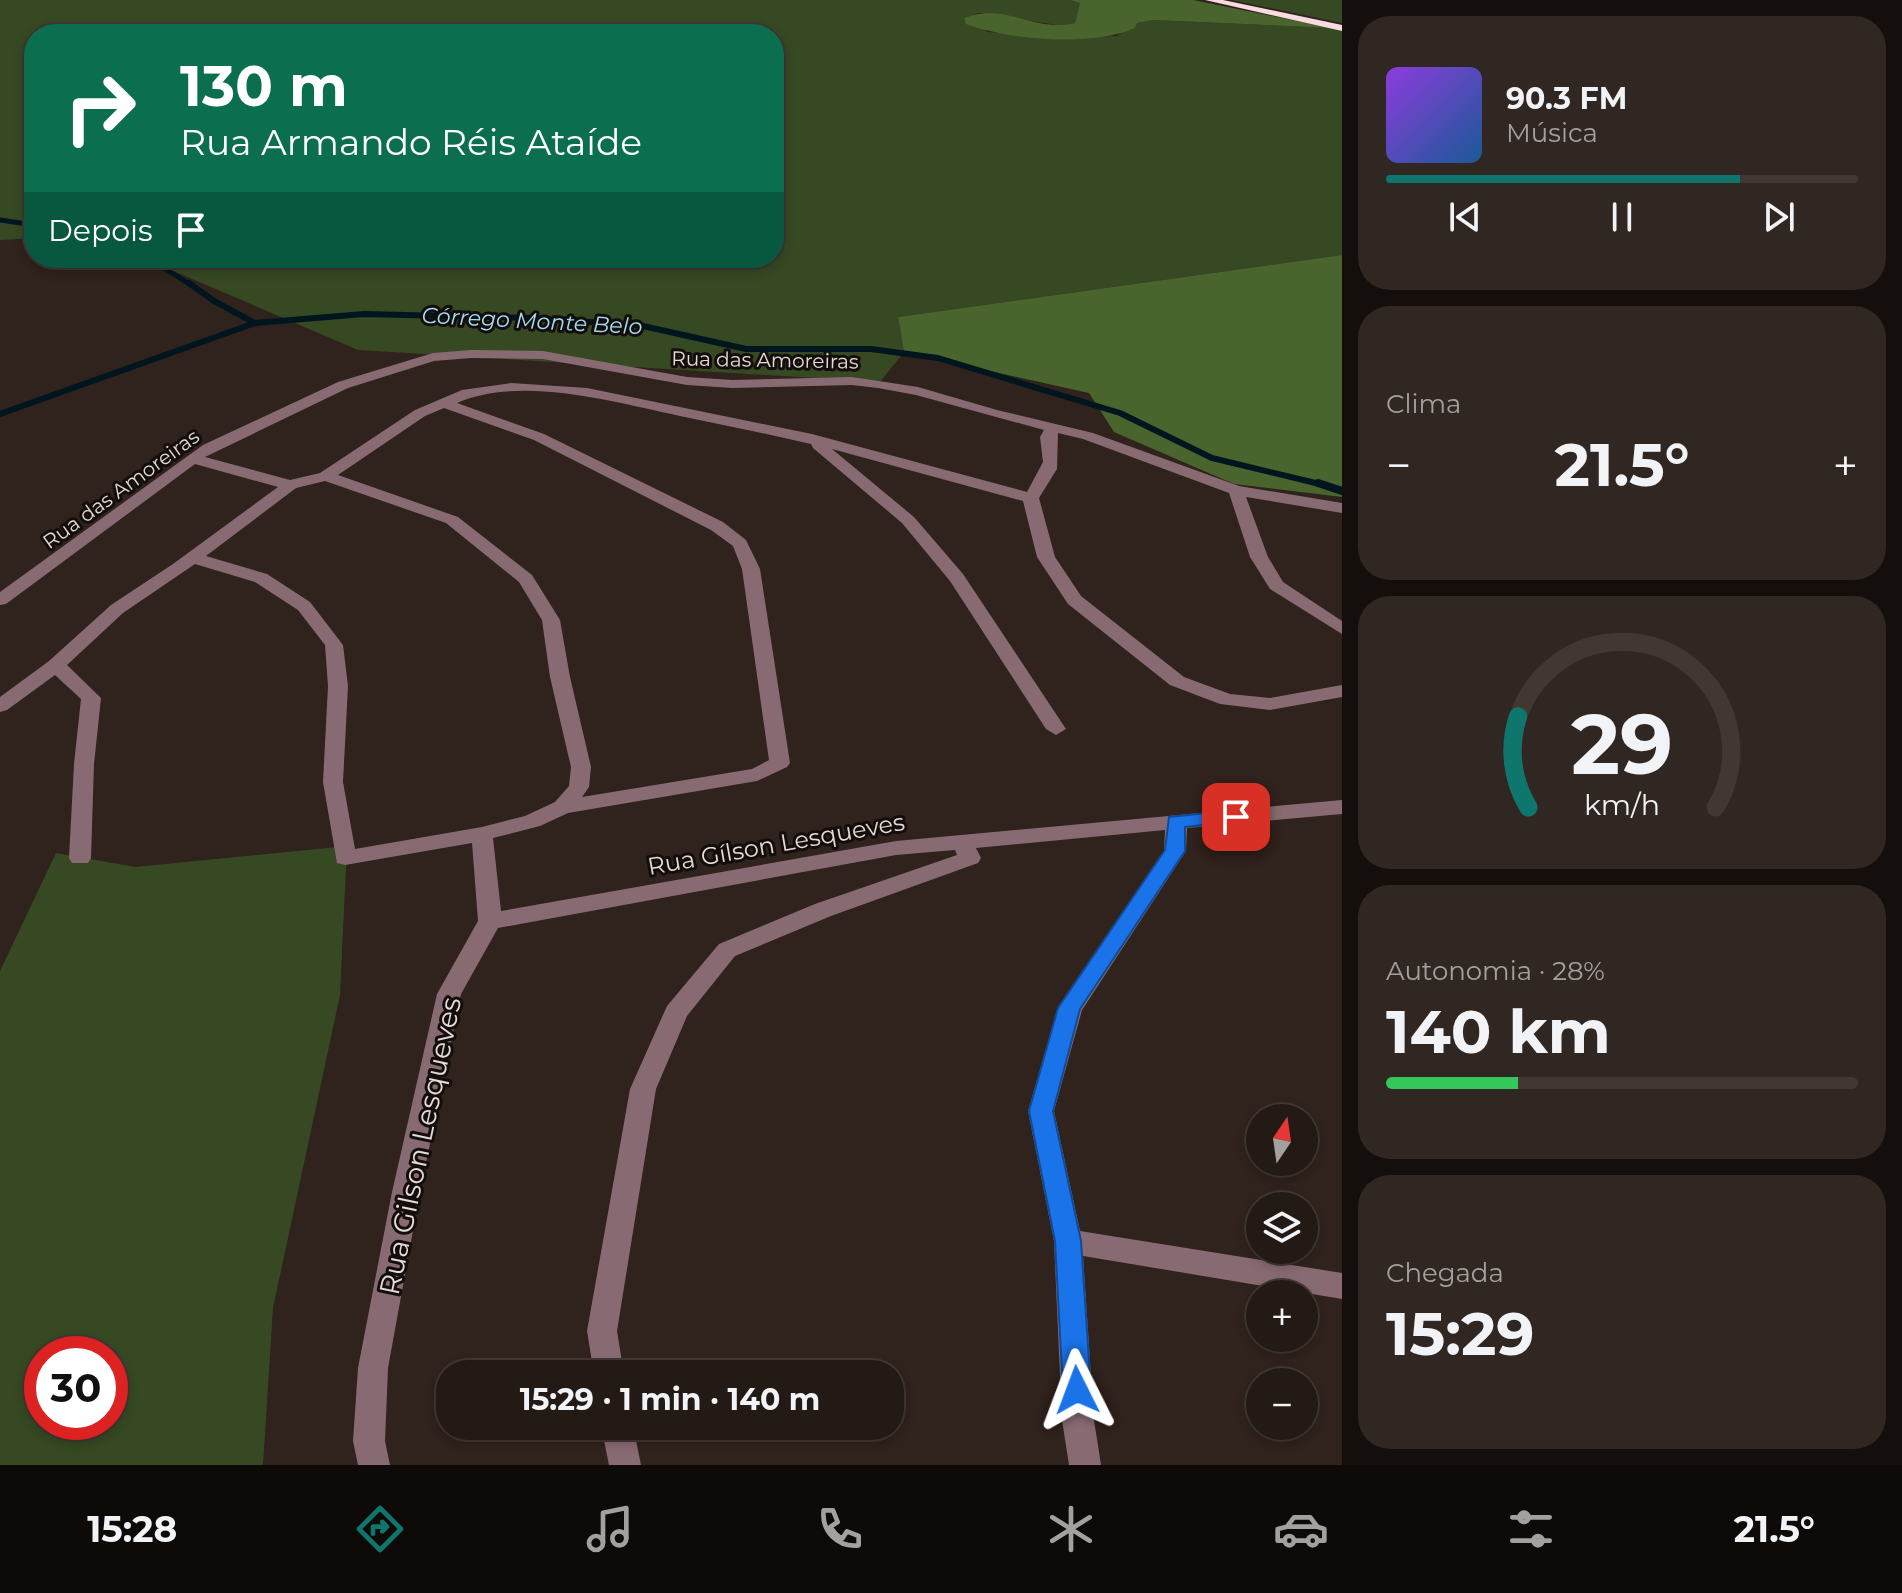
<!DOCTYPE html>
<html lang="pt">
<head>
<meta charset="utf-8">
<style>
  :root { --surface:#241a15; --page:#302722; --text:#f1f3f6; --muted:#a3a1a0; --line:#413834; --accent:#0f766e }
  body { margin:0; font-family:Montserrat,sans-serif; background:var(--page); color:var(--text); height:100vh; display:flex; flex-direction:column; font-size:30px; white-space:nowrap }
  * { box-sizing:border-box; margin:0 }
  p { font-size:26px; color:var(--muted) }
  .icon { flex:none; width:44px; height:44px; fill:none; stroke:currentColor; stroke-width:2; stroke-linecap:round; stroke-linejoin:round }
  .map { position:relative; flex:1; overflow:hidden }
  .side { display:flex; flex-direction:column; gap:16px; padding:16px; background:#140e0c; width:560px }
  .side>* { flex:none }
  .guide { position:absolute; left:24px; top:24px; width:760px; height:244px; border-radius:32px; box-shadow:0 4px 12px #0003,0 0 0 2px var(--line); background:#0b6e4f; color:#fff; overflow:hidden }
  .needle { width:52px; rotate:13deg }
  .fabs { position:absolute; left:1246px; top:1104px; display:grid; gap:16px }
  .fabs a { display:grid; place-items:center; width:72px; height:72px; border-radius:50%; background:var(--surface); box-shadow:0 4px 12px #0003,0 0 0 2px var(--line); font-size:40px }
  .speed { position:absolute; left:24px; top:1336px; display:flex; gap:16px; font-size:40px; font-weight:700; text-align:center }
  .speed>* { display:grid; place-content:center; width:104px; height:104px; border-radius:50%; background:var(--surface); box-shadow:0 4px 12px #0003,0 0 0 2px var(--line); line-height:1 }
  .speed .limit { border:12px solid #d22; background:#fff; color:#111 }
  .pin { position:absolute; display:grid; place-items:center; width:68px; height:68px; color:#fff; margin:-34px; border-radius:16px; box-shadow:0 4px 12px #0006 }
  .me { position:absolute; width:88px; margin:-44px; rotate:357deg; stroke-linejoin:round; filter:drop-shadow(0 0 6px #0008) }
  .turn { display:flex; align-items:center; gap:28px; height:168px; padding:0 24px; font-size:36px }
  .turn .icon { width:104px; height:104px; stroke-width:2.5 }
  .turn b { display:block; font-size:56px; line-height:68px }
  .then { display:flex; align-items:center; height:76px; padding:0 24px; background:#0003; gap:16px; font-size:30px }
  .big { font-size:60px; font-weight:700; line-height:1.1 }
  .side .card { flex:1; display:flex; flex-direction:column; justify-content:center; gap:12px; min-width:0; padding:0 28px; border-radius:32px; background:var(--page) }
  .side .dial { align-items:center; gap:0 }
  .dial svg { height:208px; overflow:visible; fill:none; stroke:var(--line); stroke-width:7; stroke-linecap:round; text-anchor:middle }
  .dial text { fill:var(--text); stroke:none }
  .song { display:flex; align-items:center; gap:24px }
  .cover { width:96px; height:96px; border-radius:12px; background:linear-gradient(135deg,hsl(270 70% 55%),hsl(210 70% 35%)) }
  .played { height:8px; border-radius:4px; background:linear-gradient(90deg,var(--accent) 75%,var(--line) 75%) }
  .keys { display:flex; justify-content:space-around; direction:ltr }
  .heat { display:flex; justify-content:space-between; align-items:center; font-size:44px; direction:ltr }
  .charge { height:12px; border-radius:6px; background:linear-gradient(90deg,#34c759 28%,var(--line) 0) }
  .trip { position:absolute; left:436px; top:1360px; width:468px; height:80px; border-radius:32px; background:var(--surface); box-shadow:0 4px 12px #0003,0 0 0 2px var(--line); font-weight:700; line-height:80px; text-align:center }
  .tab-bar { display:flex; height:128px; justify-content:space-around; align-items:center; background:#0e0a08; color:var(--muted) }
  .tab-bar .icon { width:56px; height:56px }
  .tab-bar .current { color:var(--accent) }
  .tab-bar b { font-size:36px; color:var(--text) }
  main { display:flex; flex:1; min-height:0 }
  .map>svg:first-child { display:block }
  .green { fill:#364922; fill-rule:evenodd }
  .forest { fill:#4a642d }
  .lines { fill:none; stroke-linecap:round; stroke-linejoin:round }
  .stream-far2 { stroke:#00161e; stroke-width:5 }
  .stream-far1 { stroke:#00161e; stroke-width:6 }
  .stream { stroke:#00161e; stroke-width:8 }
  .minor { fill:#886b72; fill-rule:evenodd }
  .highway { fill:#f8dae0; fill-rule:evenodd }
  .route { fill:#1a73e8; stroke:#114b97; stroke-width:2 }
  .labels { text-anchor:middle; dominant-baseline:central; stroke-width:6; stroke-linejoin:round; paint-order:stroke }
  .far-street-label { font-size:20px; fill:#e4dad6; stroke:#130d0b }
  .far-water-label { font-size:22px; font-style:italic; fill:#a1def5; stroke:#130d0b }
  .street-label { font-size:24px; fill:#e4dad6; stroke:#130d0b }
  .near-street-label { font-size:28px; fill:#e4dad6; stroke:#130d0b }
</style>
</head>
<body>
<main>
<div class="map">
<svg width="1342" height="1465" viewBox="0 0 1342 1465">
  <rect width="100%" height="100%" fill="#30221c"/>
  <g class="green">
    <path d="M0,0H1070L1080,3L1075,23L1064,26L978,13L964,18L988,32L1069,38L1117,36L1137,23L1154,20L1331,28L1342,31V255L898,317L904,352L880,382L358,350L143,258H774V34H34V238L0,240Z"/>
    <path d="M1231,0H1342V23Z"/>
    <path d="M347,846L340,995L273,1308L263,1465H0V971L56,853L135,867ZM42,1354H110V1422H42Z"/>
  </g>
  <g class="forest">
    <path d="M1070,0H1193L1331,28L1154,20L1137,23L1135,28C1093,47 1008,40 966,24L964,18C1006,2 1034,33 1075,23L1080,3Z"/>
    <path d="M1342,255V497L1234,484L1114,432L1089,393L904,352L898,317Z"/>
  </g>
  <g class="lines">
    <g class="stream-far2">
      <path d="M0,220L34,225"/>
      <path d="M148,258L191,285"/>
    </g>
    <g class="stream-far1">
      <path d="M189,283L214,301L255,323"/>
      <path d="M0,414L255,323L364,314L534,318L643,326L746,349H871L938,358L1120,413L1212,458L1324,485"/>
    </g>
    <path class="stream" d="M1318,483L1342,491"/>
    <g class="minor">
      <path d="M471,350L543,351L687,377L732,380L852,377L918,387L997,410L1093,433L1239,486L1342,503V513L1246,497L1268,557L1283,582L1342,621V634L1270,589L1250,557L1229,493L1083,439L1058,433L1057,469L1039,498L1055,557L1081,596L1184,677L1230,694L1270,698L1342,685V697L1270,710L1220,704L1170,685L1068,604L1037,557L1023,501L832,449L914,517L963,574L1066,729L1056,735L1046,729L950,581L902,523L813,448L811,444C768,434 724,425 680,416C614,402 521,375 457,403L544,434L723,522L746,540L760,569L790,763L787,767L757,781L568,813L540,826L493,838L501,911L896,841L1342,800V814L1187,828L1186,851L1082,1010L1054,1111L1080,1231L1342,1273V1299L1083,1256L1094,1420L1101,1465H1069L1062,1420L1054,1241L1028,1111L1058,1008L1164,851L1165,830L976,848L981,858L978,863L831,916L735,956L687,1016L656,1089L617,1331L624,1374H594L587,1331L630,1089L667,1006L719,944L815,904L957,855L955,850L896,855L498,928L461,994L420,1192L388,1368L385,1441L390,1465H358L353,1441L358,1368L392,1192L437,994L478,921L472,843L345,865L337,863L323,782L328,686L325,645L298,610L255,582L195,564L123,613L67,665L101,698L94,764L91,858L88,863H72L69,858L74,764L81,699L55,675L7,710L0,712V697L49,661L111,605L173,564L278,487L195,464L6,604L0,605V592L203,445L338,382L433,353ZM471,358L543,359L687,385L732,388L852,385L878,388L916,395L1044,430L1040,437L1043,462L1027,492L812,434L587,388L511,383L462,390L415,410L320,473L290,480L205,457L348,388L434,361ZM444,408L534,440L711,530L733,546L742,569L769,760L752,769L582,797L589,787L591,767L570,677L560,620L532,575L458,517L338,475L425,416ZM325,481L446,523L519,582L542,620L550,677L571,767L569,786L555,802L525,816L482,827L355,849L343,782L348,686L343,645L310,602L267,574L206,556L296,488Z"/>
      <path d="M601,1426H633L641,1465H609Z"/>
    </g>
    <path class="highway" d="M1205,0H1223L1342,25V31Z"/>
  </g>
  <path class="route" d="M1236,810L1242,812L1245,817L1242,821L1185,827V851L1080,1009L1053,1111L1081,1241L1091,1390L1087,1400L1077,1403L1067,1400L1063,1390L1055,1241L1029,1111L1058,1008L1165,850L1169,817Z"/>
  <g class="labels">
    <g class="far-street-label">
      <text transform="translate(765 360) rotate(1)">Rua das Amoreiras</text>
      <text transform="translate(121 489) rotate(-36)">Rua das Amoreiras</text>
    </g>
    <g class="far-water-label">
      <text transform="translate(532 321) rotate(3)">Córrego Monte Belo</text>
    </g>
    <g class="street-label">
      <text transform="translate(776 844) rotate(-10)">Rua Gílson Lesqueves</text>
    </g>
    <g class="near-street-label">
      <text transform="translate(420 1146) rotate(-78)">Rua Gilson Lesqueves</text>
    </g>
  </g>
</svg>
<div class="fabs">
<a><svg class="needle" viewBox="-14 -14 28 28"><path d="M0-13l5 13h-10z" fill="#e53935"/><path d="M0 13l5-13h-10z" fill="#a3a1a0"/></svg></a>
<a><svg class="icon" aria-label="layers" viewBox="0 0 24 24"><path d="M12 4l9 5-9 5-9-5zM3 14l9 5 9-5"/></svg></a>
<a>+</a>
<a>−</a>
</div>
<div class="speed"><div class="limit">30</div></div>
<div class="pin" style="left:1236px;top:817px;background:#d93025"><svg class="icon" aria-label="arrive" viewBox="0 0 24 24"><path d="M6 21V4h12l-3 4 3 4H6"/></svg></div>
<svg class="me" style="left:1077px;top:1390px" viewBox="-20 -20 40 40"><path d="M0-17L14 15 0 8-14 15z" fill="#1a73e8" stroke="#fff" stroke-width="4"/></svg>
<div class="trip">15:29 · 1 min · 140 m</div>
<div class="guide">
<div class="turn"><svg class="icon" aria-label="right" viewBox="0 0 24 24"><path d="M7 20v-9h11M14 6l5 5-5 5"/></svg><div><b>130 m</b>Rua Armando Réis Ataíde</div></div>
<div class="then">Depois<svg class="icon" aria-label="arrive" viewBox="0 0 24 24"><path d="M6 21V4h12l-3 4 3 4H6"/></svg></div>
</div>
</div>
<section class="side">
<div class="card">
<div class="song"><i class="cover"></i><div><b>90.3 FM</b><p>Música</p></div></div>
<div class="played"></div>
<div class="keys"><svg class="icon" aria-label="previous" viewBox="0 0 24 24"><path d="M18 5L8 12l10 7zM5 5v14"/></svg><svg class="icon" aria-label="pause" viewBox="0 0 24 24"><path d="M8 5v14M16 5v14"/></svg><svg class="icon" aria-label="next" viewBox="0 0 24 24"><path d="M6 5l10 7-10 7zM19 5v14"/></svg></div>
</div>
<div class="card"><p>Clima</p>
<div class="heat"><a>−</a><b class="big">21.5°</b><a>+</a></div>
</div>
<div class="card dial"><svg viewBox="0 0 100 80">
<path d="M14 69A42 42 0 1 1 86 69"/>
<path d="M14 69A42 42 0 0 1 10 34" stroke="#0f766e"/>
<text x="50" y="56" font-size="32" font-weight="700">29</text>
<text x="50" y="72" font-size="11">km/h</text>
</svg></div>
<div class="card"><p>Autonomia · 28%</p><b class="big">140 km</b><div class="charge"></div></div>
<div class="card"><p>Chegada</p><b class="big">15:29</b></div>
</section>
</main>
<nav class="tab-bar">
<b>15:28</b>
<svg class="icon current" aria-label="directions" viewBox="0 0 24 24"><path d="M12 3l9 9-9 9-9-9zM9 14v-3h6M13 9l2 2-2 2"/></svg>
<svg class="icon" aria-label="music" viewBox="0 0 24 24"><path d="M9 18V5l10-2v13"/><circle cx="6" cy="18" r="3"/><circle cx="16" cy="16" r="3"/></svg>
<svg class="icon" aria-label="phone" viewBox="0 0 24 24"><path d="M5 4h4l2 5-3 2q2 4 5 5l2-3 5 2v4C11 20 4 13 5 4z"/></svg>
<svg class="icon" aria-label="climate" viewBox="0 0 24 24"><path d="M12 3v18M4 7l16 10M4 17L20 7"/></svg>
<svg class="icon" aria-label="car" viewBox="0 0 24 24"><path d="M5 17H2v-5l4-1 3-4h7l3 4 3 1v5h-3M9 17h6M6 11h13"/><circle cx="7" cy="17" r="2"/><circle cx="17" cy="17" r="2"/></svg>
<svg class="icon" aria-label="filters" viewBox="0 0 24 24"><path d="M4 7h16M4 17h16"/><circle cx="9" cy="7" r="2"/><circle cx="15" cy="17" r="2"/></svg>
<b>21.5°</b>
</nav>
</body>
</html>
